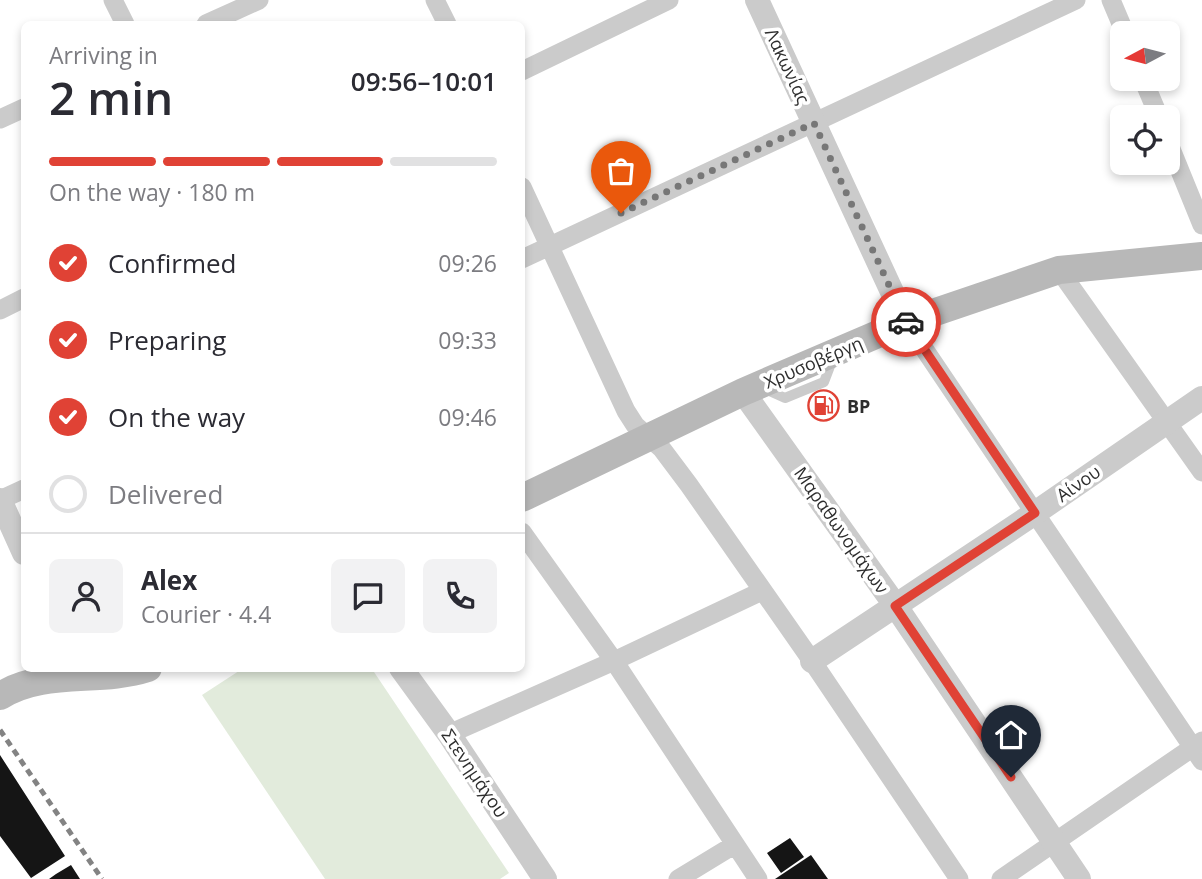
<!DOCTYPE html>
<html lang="en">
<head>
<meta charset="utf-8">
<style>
	body { margin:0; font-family:"Open Sans",sans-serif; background:#f2f2f3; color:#2b2b33; height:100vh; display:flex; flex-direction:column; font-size:26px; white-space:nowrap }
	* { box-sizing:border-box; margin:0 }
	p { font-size:23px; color:#7c7c81 }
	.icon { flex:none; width:38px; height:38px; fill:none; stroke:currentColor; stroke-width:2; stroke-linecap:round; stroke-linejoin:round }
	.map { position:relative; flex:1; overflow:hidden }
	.details { position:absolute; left:21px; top:21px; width:504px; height:651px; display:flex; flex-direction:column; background:#fff; border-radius:10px; box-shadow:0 4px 10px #0003 }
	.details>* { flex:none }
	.needle { width:46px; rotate:263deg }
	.tools { position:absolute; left:1110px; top:21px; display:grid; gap:14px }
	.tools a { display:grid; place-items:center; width:70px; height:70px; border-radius:10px; background:#fff; box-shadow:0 4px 10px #0003; font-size:35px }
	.pin { position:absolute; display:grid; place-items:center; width:60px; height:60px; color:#fff; margin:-72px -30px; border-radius:50% 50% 50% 0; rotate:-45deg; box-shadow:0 0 7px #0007 }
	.pin .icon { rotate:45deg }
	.courier { position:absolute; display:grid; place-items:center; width:70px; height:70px; margin:-35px; border:5px solid #e04235; border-radius:50%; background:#fff; color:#222; box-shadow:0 2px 9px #0007 }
	.headline em { font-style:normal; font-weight:600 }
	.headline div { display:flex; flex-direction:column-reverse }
	.headline { display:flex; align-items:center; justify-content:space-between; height:119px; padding:0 28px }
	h1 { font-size:46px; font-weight:600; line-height:52px }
	.bar { display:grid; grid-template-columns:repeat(4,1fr); gap:10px 7px; align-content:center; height:84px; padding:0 28px }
	.bar i { height:9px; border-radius:5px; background:#e1e1e2 }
	.bar .active { background:#e04235 }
	.bar p { grid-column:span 4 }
	.line { display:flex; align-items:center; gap:18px; padding:0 28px; border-top:2px solid #e1e1e2 }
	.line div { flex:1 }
	.round { display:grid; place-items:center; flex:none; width:74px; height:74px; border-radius:10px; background:#f2f2f3 }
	ol { padding:0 28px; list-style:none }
	li { display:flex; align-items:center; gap:21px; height:77px }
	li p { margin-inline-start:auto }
	li .icon { padding:7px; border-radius:50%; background:#e04235; color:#fff; stroke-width:4 }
	li:last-child { color:#7c7c81 }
	li i { width:38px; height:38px; border:4px solid #e1e1e2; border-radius:50% }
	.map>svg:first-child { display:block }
</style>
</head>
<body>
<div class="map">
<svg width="1202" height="879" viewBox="0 0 1202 879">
	<rect width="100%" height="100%" fill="#fff"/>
	<path fill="#e2ebdc" d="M242,669H372L509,873L500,879H325L202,695Z"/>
	<path fill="#151515" d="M0,755L65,856L31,878L0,836Z
		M790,838L804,857L781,873L767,853Z
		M811,855L828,879H775Z
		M71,865L80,879H49L56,874Z"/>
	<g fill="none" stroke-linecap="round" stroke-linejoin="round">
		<path stroke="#cbcbcb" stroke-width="10" d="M765,389L785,398L824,382L832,361"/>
		<path stroke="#cbcbcb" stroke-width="19" d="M113,0L125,24
			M435,0L447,24
			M1111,0L1125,33
			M206,24L259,0
			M522,71L669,0
			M1143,79L1159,117
			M0,119L24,108
			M1167,139L1202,225
			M522,187L626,411L635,425L662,449L689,485L812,661L959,879
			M522,259L1076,0
			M1059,270L1202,472
			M0,310L24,298
			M906,322L1202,761
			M0,500L24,489
			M522,532L614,661L758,879
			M449,734L614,661L762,591
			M678,879L734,845
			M1001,879L1202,741"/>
		<path stroke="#cbcbcb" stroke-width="24" d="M757,0L906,322
			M743,392L895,605L1079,879
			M0,500L24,553
			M812,661L1035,513L1202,398
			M401,668L449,734L545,879"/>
		<path stroke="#b8b8b8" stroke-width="28" d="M522,498L743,392L906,322L1059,270L1202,256
			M0,696C45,668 99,684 148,668"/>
		<path stroke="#838383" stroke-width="5" stroke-dasharray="7 5" stroke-linecap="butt" d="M0,730L102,879"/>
	</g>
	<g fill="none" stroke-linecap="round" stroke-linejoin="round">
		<path stroke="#777" stroke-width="7" stroke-dasharray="0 12.6" d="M621,213L814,123L906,322"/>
		<path stroke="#e04235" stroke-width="9" d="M906,322L1035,513L895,606L1011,777"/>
	</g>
	<defs>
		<symbol id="fuel-ring" viewBox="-11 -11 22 22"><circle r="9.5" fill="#fff" stroke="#e04235" stroke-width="1.5"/><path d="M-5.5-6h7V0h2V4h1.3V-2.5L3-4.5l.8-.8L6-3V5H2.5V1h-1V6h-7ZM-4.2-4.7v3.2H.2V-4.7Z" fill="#e04235"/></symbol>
	</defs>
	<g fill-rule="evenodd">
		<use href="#fuel-ring" x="806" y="388" width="35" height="35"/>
	</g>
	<g text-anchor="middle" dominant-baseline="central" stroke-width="7" stroke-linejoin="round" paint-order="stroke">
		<g font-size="18" fill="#2e2e2e" stroke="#fff">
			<text transform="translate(788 66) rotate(65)">Λακωνίας</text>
			<text transform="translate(813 362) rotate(-23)">Χρυσοβέργη</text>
			<text transform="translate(1078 483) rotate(-35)">Αίνου</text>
			<text transform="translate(842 530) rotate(55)">Μαραθωνομάχων</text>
			<text transform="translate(475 773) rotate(56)">Στενημάχου</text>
		</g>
		<g font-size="18" font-weight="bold" fill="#2e2e2e" stroke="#fff" text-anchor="start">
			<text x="847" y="406">BP</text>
		</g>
	</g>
</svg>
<div class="tools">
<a><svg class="needle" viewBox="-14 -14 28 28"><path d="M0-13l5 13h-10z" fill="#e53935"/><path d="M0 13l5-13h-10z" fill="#7c7c81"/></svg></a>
<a><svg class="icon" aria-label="locate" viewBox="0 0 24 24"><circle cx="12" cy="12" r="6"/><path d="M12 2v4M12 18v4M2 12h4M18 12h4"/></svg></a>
</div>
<div class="pin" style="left:621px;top:213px;background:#ea580c"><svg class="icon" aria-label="bag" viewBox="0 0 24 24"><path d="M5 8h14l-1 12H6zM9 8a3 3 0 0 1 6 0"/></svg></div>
<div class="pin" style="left:1011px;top:777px;background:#1f2937"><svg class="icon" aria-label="home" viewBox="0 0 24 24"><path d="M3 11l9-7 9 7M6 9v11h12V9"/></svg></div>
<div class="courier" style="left:906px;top:322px"><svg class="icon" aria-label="car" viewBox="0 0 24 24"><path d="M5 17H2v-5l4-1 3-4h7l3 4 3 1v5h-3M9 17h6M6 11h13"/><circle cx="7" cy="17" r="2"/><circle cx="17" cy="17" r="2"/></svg></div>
<section class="details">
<div class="headline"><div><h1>2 min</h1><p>Arriving in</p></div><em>09:56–10:01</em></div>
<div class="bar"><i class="active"></i><i class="active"></i><i class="active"></i><i></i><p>On the way · 180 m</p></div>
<ol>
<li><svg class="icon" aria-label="check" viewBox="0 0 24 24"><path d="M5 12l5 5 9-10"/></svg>Confirmed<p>09:26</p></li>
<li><svg class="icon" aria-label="check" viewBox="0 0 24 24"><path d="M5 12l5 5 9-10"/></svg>Preparing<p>09:33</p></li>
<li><svg class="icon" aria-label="check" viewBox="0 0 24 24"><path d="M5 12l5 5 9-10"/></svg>On the way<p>09:46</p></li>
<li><i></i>Delivered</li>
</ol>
<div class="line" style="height:126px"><a class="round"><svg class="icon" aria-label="person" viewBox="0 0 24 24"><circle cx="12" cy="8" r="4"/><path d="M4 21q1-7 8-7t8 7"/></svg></a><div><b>Alex</b><p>Courier · 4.4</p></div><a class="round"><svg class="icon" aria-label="chat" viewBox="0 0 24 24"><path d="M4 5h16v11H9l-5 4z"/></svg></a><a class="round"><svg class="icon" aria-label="phone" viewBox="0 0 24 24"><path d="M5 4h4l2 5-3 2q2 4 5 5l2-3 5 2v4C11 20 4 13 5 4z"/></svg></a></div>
</section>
</div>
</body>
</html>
